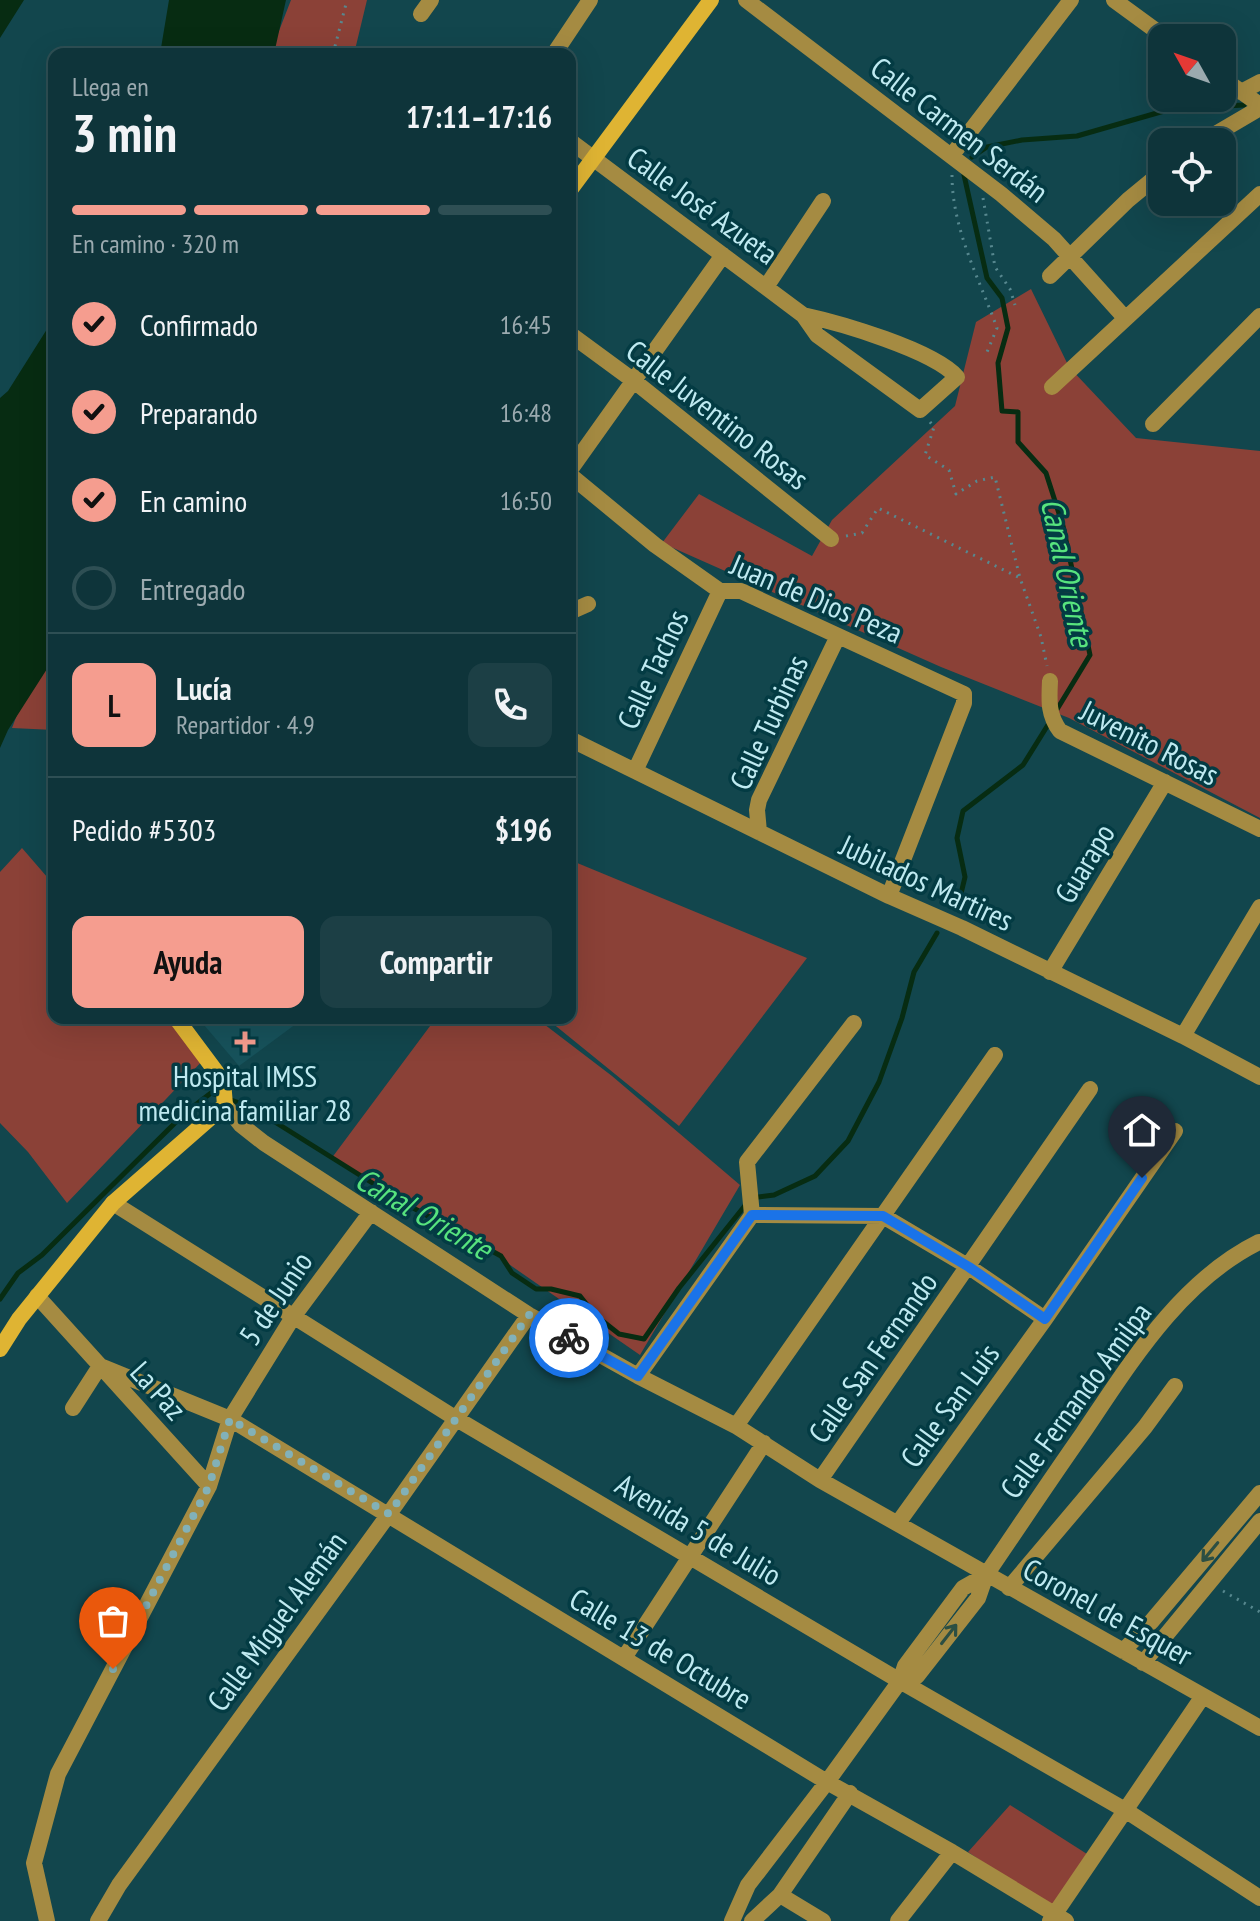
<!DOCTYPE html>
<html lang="es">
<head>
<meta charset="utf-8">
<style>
	body { margin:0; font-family:"PT Sans Narrow",sans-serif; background:#1c3f45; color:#f1f3f6; height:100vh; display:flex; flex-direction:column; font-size:30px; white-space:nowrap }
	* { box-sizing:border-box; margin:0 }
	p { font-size:26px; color:#9baaaf }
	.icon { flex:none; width:44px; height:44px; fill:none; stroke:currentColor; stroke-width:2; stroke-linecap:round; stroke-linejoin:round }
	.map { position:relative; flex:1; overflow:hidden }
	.details { position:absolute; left:48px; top:48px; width:528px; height:976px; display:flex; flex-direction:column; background:#0e343a; border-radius:16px; box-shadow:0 8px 32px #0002,0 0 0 2px #2e4f54 }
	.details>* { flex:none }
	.needle { width:52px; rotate:310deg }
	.tools { position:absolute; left:1148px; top:24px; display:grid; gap:16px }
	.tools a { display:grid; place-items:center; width:88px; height:88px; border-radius:16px; background:#0e343a; box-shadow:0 8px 32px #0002,0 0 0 2px #2e4f54; font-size:40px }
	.pin { position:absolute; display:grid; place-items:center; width:68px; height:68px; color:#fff; margin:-82px -34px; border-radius:50% 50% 50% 0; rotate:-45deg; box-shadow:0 0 8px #0007 }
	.pin .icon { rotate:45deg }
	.courier { position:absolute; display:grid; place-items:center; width:80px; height:80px; margin:-40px; border:6px solid #1a73e8; border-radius:50%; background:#fff; color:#222; box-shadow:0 2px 10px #0007 }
	.headline em { font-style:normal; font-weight:700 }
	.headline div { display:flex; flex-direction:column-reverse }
	.headline { display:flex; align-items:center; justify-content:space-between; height:136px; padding:0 24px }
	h1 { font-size:52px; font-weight:700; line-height:60px }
	.bar { display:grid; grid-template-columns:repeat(4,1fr); gap:12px 8px; align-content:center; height:96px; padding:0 24px }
	.bar i { height:10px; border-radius:6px; background:#2e4f54 }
	.bar .current { background:#f59d8f }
	.bar p { grid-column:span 4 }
	.line { display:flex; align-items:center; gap:20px; padding:0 24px; border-top:2px solid #2e4f54 }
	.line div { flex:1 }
	.round { display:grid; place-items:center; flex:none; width:84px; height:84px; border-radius:16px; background:#1c3f45 }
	ol { padding:0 24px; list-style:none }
	li { display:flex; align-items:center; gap:24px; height:88px }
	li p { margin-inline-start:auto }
	li .icon { padding:8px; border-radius:50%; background:#f59d8f; color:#111; stroke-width:4 }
	li:last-child { color:#9baaaf }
	li i { width:44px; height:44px; border:4px solid #2e4f54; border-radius:50% }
	.cta { display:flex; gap:16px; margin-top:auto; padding:16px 24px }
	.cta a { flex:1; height:92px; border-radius:16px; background:#f59d8f; color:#111; font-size:32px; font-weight:700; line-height:92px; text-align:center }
	.cta a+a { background:#1c3f45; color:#f1f3f6 }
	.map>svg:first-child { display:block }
</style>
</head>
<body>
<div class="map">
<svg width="1260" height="1921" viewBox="0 0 1260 1921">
	<rect width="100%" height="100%" fill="#12464d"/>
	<path fill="#17525b" d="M198,1018H304L239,1066Z"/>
	<path fill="#8b4137" d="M291,0H367L354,54H270Z
		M1031,289L1069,367L1136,438L1260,451V818L1069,718L941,667L662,543L699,494L812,556L832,520L955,406L976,322Z
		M54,617V730L12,728Z
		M22,848L54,885V1018H172L206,1057L67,1203L28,1152L0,1123V872Z
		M570,860L807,958L679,1126L546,1018H570Z
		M436,1018H536L612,1076L740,1185L640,1355L484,1247L331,1159Z
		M1010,1805L1087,1854L1052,1909L968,1852Z"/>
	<path fill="#072c12" d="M0,0H24L0,38Z
		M169,0H286L274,54H160Z
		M54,318V658L8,730L0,748V398L8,391Z"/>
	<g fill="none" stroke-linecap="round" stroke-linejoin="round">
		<path stroke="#072c12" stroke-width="5" d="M972,157L987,147L1022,140L1077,136L1171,109L1244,105
			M964,175L987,278L1002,298L1008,328L998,363L1002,411L1018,412V442L1046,473L1063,526L1090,655L1056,711
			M958,906L965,877L957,838L963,811L1023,765L1051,720
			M0,1299L18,1273L42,1255L185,1113L211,1093L251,1107L406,1204L501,1256L512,1273L536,1289H551L580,1296L595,1315L619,1334L644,1339L679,1288L751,1198L774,1195L815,1176L848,1141L879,1082L902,1018L914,972L937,933"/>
		<path stroke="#57888f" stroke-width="3" stroke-dasharray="2 6" stroke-linecap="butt" d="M333,54L347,0
			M952,175C952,229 979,278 997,328L987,352
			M983,198L995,267L1010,289L1015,305
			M930,422L934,427L925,455L949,470L956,494L977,481L995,477L1020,578
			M846,536L862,533L878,508L1020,578L1041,637L1047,666
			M1223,1591L1260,1612"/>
		<path stroke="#a58b42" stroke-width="16" d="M746,0L1001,194L1054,239L1125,318
			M1114,0L1166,38
			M421,14L431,0
			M554,54L590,0
			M1222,78L1260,105
			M1241,92L1260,82
			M570,141L803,315L817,335L920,410L957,377C933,350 840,323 803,315
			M1202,142L1260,108
			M952,155L1071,0
			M1050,276L1128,200L1162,172
			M766,287L823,201
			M570,334L634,381L831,539
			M1052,387L1260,194
			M1153,424L1260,316
			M570,470L723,255
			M570,475L655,545L720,591H741L964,694V703L889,896
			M570,612L588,604
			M1050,681C1049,701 1048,715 1060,731L1260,829
			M570,739L889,896L962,928L1183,1036L1260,1077
			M635,771L720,591
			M759,832L757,810L759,800L838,636
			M1050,972L1165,782
			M1183,1036L1260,907
			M225,1105L241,1125L264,1143L529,1315L638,1376L736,1426L820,1480L1260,1728
			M113,1203L455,1418L900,1681L1125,1810L1260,1898
			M752,1215L883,1216L969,1267L1045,1319
			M752,1215L747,1162L854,1023
			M37,1296L209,1486
			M100,1366L230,1419L827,1782L952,1852L1066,1921
			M638,1376L752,1215
			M73,1408L100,1366
			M736,1426L995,1055
			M820,1480L1090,1089
			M898,1523L1045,1319L1175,1131
			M1009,1588L1145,1427L1175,1386
			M1123,1651L1151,1622L1260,1493
			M624,1658L764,1443
			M1143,1663L1260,1521
			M900,1681L917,1676L978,1598L986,1575C1018,1528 1050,1480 1083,1433C1131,1362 1180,1281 1259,1242
			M780,1895L823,1921
			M47,1921L34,1863L58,1774L209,1486L230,1419L293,1317L371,1212
			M98,1921L119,1885L389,1514L529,1315
			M732,1921L748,1885L827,1782L900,1681L905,1666L963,1588L986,1575
			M752,1921L780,1895L850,1793
			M898,1921L952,1852
			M1050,1921L1203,1696"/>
		<path stroke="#dfb433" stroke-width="16" d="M570,190L711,0
			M0,1349L19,1319L113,1203L225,1105L223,1081L176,1018"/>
	</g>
	<defs><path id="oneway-shaft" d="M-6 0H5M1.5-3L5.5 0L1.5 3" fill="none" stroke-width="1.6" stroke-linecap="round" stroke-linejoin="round" transform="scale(2)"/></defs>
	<g stroke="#2c4f43">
		<use href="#oneway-shaft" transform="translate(1210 1552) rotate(130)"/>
		<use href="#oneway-shaft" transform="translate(949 1634) rotate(-52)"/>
	</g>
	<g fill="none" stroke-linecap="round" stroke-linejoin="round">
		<path stroke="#82b1b8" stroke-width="8" stroke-dasharray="0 14.4" d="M113,1669L209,1486L230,1419L389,1514L529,1315L569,1338"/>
		<path stroke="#1a73e8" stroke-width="10" d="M569,1338L638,1376L752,1215L883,1216L969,1267L1045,1319L1142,1178"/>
	</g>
	<path fill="#f59d8f" stroke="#033b43" stroke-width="3" d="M241 1030h8v8h8v8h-8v8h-8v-8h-8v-8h8z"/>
	<g text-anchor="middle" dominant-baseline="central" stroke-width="7" stroke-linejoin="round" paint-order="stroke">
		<g font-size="30" fill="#bfeaf1" stroke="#033b43">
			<text transform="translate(960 129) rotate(38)">Calle Carmen Serdán</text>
			<text transform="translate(703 205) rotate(36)">Calle José Azueta</text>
			<text transform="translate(718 414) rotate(38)">Calle Juventino Rosas</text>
			<text transform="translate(817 598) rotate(23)">Juan de Dios Peza</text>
			<text transform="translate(652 669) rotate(-65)">Calle Tachos</text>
			<text transform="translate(768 722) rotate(-65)">Calle Turbinas</text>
			<text transform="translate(1150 742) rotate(27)">Juvenito Rosas</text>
			<text transform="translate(1084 863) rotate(-59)">Guarapo</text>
			<text transform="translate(927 882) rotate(25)">Jubilados Martires</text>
			<text transform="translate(275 1298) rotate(-56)">5 de Junio</text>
			<text transform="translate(872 1357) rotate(-55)">Calle San Fernando</text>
			<text transform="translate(159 1390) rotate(48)">La Paz</text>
			<text transform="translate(1075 1400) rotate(-54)">Calle Fernando Amilpa</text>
			<text transform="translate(949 1405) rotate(-54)">Calle San Luis</text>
			<text transform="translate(699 1529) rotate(31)">Avenida 5 de Julio</text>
			<text transform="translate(1108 1611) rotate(29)">Coronel de Esquer</text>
			<text transform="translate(276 1621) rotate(-54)">Calle Miguel Alemán</text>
			<text transform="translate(661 1648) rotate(31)">Calle 13 de Octubre</text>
		</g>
		<g font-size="30" fill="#bfeaf1" stroke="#033b43">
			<text x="245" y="1075">Hospital IMSS<tspan x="245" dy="34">medicina familiar 28</tspan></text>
		</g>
		<g font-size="32" font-style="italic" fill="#57e37e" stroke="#033b43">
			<text transform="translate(1068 572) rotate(78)">Canal Oriente</text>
			<text transform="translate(424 1213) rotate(30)">Canal Oriente</text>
		</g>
	</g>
</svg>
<div class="tools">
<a><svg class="needle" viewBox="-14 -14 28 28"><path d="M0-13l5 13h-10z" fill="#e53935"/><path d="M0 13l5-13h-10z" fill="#9baaaf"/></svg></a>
<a><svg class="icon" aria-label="locate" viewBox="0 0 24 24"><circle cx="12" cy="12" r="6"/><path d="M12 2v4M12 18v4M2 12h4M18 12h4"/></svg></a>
</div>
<div class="pin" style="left:113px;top:1669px;background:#ea580c"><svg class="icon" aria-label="bag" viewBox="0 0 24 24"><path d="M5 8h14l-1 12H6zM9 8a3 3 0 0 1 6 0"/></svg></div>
<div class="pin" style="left:1142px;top:1178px;background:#1f2937"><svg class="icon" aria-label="home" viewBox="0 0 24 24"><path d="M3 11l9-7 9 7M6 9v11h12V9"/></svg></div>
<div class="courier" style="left:569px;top:1338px"><svg class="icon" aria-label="bike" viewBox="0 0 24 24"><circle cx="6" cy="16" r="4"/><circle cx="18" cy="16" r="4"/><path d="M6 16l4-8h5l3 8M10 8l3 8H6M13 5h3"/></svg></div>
<section class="details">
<div class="headline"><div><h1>3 min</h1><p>Llega en</p></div><em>17:11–17:16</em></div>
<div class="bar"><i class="current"></i><i class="current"></i><i class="current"></i><i></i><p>En camino · 320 m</p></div>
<ol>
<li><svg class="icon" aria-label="check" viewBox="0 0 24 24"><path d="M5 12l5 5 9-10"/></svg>Confirmado<p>16:45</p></li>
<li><svg class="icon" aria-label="check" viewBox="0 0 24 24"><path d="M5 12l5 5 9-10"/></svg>Preparando<p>16:48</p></li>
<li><svg class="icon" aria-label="check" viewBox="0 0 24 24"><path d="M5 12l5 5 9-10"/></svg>En camino<p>16:50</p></li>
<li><i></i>Entregado</li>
</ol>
<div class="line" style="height:144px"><b class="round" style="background:#f59d8f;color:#111">L</b><div><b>Lucía</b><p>Repartidor · 4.9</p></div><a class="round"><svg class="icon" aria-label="phone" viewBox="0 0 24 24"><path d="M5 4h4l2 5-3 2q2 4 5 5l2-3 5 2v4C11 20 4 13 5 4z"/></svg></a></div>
<div class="line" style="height:104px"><div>Pedido #5303</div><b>$196</b></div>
<div class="cta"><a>Ayuda</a><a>Compartir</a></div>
</section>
</div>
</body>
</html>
